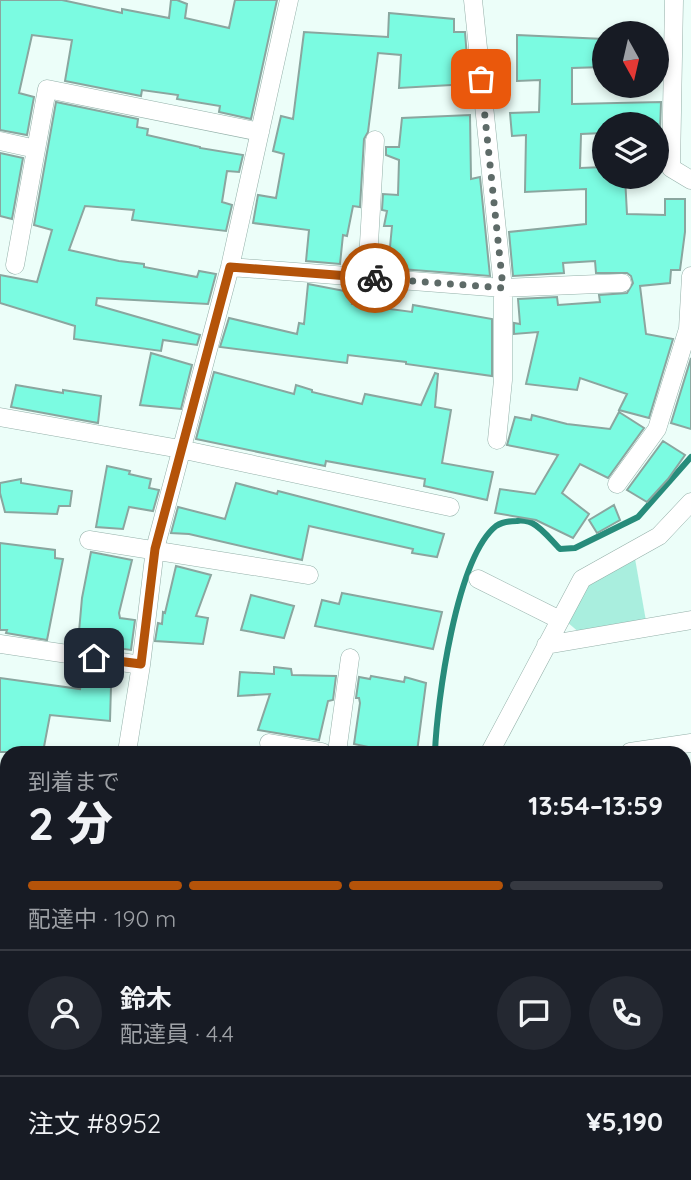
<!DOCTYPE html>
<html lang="ja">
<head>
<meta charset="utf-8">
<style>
	body { margin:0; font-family:Quicksand,"Noto Sans JP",sans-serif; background:#242831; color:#f1f3f6; height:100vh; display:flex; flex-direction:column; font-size:26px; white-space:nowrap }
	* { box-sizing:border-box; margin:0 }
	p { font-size:23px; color:#9ea1a6 }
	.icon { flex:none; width:38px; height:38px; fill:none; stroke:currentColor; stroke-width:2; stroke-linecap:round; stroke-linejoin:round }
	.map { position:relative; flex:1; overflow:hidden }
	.panel { position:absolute; left:0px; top:746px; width:691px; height:436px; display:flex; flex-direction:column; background:#171b24; border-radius:21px 21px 0 0; box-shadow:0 4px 10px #0003 }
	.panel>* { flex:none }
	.needle { width:46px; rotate:172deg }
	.buttons { position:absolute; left:592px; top:21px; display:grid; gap:14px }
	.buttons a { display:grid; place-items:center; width:77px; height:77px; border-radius:50%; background:#171b24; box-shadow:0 4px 10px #0003; font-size:35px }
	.pin { position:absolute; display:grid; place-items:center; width:60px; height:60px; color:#fff; margin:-30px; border-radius:14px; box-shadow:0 4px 10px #0006 }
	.courier { position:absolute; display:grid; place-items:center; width:70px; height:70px; margin:-35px; border:5px solid #b45309; border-radius:50%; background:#fff; color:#222; box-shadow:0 2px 9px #0007 }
	.headline em { font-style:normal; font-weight:800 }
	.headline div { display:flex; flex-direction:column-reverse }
	.headline { display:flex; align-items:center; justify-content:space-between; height:119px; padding:0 28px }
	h1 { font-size:46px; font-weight:800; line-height:52px }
	.bar { display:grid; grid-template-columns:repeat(4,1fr); gap:10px 7px; align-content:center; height:84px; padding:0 28px }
	.bar i { height:9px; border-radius:5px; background:#363941 }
	.bar .selected { background:#b45309 }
	.bar p { grid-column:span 4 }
	.line { display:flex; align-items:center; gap:18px; padding:0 28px; border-top:2px solid #363941 }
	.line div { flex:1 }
	.round { display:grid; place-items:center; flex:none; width:74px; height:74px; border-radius:37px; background:#242831 }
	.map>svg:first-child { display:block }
</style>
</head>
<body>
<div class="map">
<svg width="691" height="1180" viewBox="0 0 691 1180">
	<rect width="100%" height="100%" fill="#ecfef9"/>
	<path fill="#a9eede" d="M634,553L646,621L580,633L567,622L586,580Z"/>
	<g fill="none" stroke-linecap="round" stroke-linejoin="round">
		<path stroke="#278c7b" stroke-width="6" d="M435,752C437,702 456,558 496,526C502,522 510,521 517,521C521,520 528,521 532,523C542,528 552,541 560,549L575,548L638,517L691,457
			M515,1174L517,1180"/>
	</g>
	<path fill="#7bfbe1" stroke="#8aa69f" stroke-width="2" d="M0,0H62L122,13V9L169,18L171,0H177L187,4L185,18L229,28L235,0H277L251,119L219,112L220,106L177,99L178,95L142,90L141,96L65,81L72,40L32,35L19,93L34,97L27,135L0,130Z
		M389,13L454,19V32H465L469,84L399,88L401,55L378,53L368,132L364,139L360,207L353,206L347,236L343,235L340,264L306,261L309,230L253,223L258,195L276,198L284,154L273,151L281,116L293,119L304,32L388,37Z
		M517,35L604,39V67L572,68V104L661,102L660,131H656V124H604V133L581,134L580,168L604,167V177H625L627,214L665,215V199H685V232L680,270H671L670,283L640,286L646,334L673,339L649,418L619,410L627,394L580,378L577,390L526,384L538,332L514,334V323L520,324L518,299L557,297L558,305L600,302L599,295L627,293L633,283L631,276L627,273H596L595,261L563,263L564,273L513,276L509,232L586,224V189L525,192L526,135L512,136L510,113L539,112L540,80L517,81Z
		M56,102L138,119L137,127L148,129L147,135L200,147V148L243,155L239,172L227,171L222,202L232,205L226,231L132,220L134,210L85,206L69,250L119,261L144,264V267L197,277L199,271L216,274L208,304L97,298L96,305L200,335L197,345L163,340L161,351L74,339L75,326L0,303V275L37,282L52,230L34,225Z
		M470,115L471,179L480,177L490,276L388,268L392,226H384L387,211L382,210L383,194L398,195L399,160L386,155V147H399L402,118Z
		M0,153L23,158L12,219L0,216Z
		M308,284L355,293L352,304L412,312L413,305L492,319V376L406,364V362L348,355L347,363L220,347L229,318L297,334L299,323L304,324Z
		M151,353L192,365L181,409L140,405Z
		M691,358V429L671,423Z
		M214,372L294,394L296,385L312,390V392L362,404L365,394L421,405L435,373L438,374L435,407L451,410L442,463L493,472L487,500L424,486L425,479L326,461L325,466L196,439Z
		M16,385L63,393V390L101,396L98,423L11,407Z
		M619,412L644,428L608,478L580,464L562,493L589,514L573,538L536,520L495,513L500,489L535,494L558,455L507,445L515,417L531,420L532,415L567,424L610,429Z
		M663,441L685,455L668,479L647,502L627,490Z
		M107,466L130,471L129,474L151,479L149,488L159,490L153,511L129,507L123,529L96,527Z
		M21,479V483L72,491L70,506H59L57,514L5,512L0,493V483Z
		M236,483L277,494L278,491L444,534L437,557L412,553L413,549L309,526L302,560L189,534L171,533L178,507L225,519Z
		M614,505L620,520L597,533L589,520Z
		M0,543L55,550V558L63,559L47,640L6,633L7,630H0Z
		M91,552L132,560L119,613L120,618L135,620L131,650L78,643L82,598Z
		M176,566L211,575L196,616L208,618L203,644L155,641L158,623L162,624L163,612L165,613Z
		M342,593L442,612L433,649L315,626L322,600L339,604Z
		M251,595L294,606L284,638L241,630Z
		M274,667L291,669L292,675L336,676L333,700L328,701L319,740L258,730L270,694L238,696L240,672L274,674Z
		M371,676L404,682L405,677L426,683L417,752H392L354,744L360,703L359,698H356L359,677L370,679Z
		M0,678L80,689L81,682L111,686L110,721L50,715L43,752H0Z"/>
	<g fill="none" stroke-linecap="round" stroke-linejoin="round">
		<defs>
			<path id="minor" d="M473,0L503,288V380L497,440
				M674,0L671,168L691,180
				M0,141L36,149
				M15,265L47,89L260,132
				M230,267L503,288L622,283
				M367,278L375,140
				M0,417L180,449L450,507
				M617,484L657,429L688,329L691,276
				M89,540L309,575
				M478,579L560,620
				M0,644L141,665
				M546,645L691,620
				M269,743L322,752
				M127,752L141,665L155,549L230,267L289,0
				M337,752L350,658
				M490,752L582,579L659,536L691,502
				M630,752L691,743
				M0,810L7,811
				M684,857L691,856
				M0,920L7,921
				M684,973L691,971
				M1,1125L2,1180
				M71,1174L75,1180
				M498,1174L499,1180
				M538,1174L541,1180"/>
		</defs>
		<use href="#minor" stroke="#94b0a9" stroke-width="19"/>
		<use href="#minor" stroke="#fff" stroke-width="18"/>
	</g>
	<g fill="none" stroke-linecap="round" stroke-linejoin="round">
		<path stroke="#5e6b68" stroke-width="7" stroke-dasharray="0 12.6" d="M375,278L503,288L481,79"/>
		<path stroke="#b45309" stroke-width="9" d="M94,658L141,664L155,549L230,267L375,278"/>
	</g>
</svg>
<div class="buttons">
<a><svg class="needle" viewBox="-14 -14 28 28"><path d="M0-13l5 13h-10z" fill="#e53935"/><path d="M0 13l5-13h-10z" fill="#9ea1a6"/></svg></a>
<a><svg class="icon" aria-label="layers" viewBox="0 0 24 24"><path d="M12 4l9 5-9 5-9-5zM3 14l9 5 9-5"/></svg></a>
</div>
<div class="pin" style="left:481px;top:79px;background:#ea580c"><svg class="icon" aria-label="bag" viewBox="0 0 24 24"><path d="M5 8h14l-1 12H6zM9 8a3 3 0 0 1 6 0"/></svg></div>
<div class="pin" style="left:94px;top:658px;background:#1f2937"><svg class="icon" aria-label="home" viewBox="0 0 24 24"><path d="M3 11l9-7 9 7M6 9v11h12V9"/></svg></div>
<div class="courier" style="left:375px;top:278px"><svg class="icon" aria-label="bike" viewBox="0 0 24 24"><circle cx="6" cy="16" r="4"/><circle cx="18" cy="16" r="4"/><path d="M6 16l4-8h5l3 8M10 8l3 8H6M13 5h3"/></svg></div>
<section class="panel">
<div class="headline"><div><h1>2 分</h1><p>到着まで</p></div><em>13:54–13:59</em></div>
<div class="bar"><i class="selected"></i><i class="selected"></i><i class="selected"></i><i></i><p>配達中 · 190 m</p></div>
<div class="line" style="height:126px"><a class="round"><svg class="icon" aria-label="person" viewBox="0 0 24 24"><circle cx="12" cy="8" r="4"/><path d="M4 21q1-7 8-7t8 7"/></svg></a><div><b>鈴木</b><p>配達員 · 4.4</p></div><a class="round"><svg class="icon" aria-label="chat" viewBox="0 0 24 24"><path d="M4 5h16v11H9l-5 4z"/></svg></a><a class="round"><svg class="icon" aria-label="phone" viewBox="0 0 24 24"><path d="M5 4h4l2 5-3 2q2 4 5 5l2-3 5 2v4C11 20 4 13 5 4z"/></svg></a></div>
<div class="line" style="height:91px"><div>注文 #8952</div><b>¥5,190</b></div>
</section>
</div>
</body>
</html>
